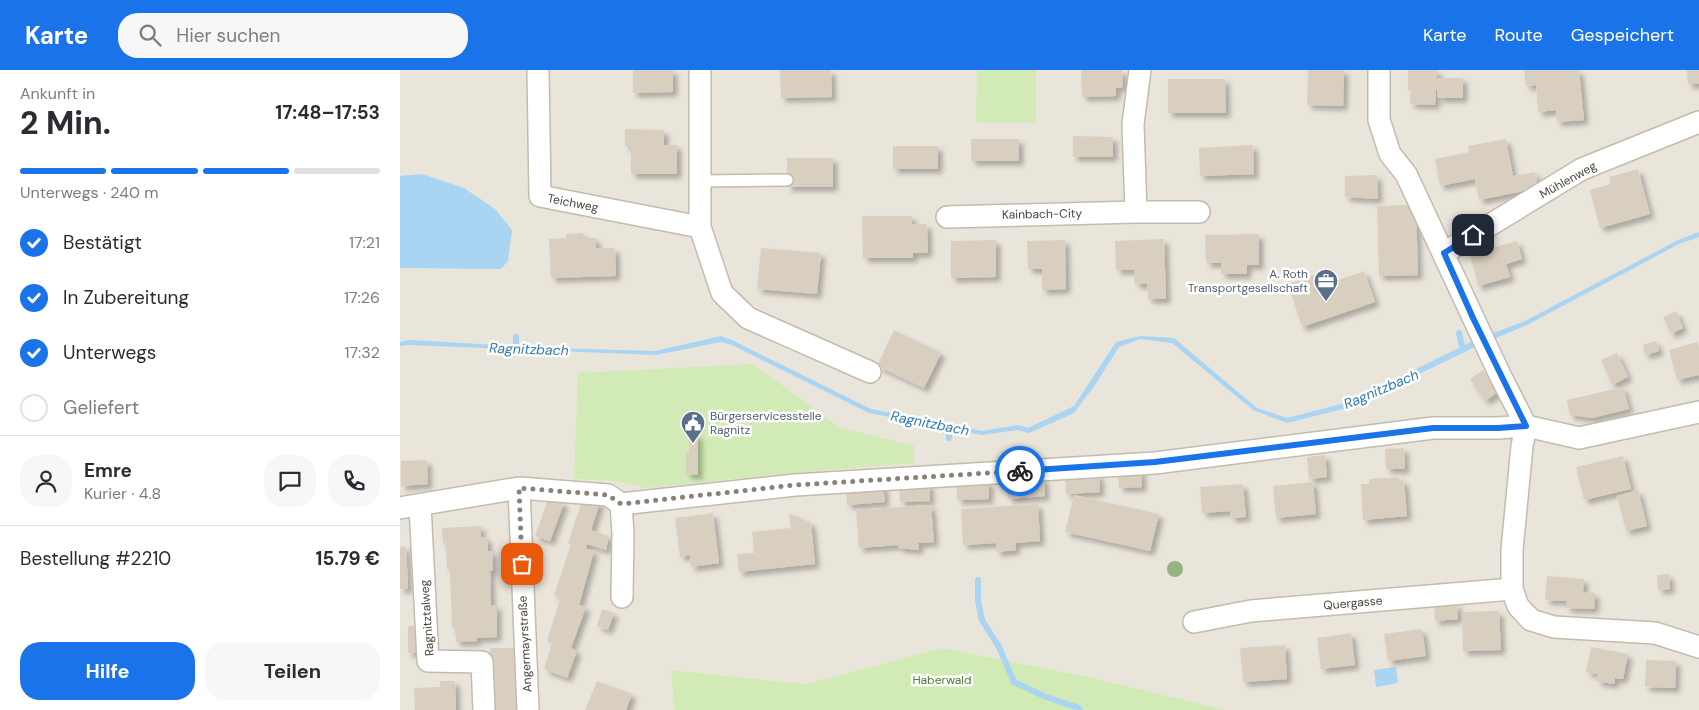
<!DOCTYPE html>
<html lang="de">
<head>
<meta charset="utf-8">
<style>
	body { margin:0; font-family:"DM Sans",sans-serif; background:#f7f7f7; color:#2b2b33; height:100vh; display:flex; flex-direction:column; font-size:19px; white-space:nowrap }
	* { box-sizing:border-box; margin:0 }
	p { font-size:16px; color:#7c7c81 }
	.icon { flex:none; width:28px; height:28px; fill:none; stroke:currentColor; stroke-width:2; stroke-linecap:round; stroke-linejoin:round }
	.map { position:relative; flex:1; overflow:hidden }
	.panel { display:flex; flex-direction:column; background:#fff; width:400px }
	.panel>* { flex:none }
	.pin { position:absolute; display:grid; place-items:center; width:42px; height:42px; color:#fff; margin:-21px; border-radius:10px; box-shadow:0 2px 8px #0006 }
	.courier { position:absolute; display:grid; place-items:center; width:50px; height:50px; margin:-25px; border:4px solid #1a73e8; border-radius:50%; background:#fff; color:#222; box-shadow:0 1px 6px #0007 }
	.summary em { font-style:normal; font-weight:700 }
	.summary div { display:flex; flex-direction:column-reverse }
	.summary { display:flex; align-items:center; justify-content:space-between; height:85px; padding:0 20px }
	h1 { font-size:32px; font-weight:700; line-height:38px }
	.bar { display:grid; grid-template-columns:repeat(4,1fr); gap:8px 5px; align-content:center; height:60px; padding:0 20px }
	.bar i { height:6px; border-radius:4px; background:#e1e1e2 }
	.bar .on { background:#1a73e8 }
	.bar p { grid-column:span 4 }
	.line { display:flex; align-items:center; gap:12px; padding:0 20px; border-top:1px solid #e1e1e2 }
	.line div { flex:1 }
	.round { display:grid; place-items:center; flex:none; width:52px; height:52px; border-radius:20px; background:#f7f7f7 }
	ol { padding:0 20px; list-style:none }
	li { display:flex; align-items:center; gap:15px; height:55px }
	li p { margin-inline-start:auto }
	li .icon { padding:5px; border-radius:50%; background:#1a73e8; color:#fff; stroke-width:4 }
	li:last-child { color:#7c7c81 }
	li i { width:28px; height:28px; border:2px solid #e1e1e2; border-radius:50% }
	.action { display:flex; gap:10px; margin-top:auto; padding:10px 20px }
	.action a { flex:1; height:58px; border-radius:20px; background:#1a73e8; color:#fff; font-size:20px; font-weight:700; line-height:58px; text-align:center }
	.action a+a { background:#f7f7f7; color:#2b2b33 }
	header { display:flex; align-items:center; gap:30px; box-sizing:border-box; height:70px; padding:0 25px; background:#1a73e8; color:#fff }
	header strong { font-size:24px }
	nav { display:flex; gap:28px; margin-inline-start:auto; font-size:18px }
	.search { width:350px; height:45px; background:#f7f7f7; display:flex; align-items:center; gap:12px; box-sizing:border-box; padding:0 18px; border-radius:20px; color:#7c7c81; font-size:19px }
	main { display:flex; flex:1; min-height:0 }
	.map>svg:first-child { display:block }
</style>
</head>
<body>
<header>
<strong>Karte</strong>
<div class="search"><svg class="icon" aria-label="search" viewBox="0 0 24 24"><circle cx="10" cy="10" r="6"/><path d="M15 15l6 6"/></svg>Hier suchen</div>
<nav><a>Karte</a><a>Route</a><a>Gespeichert</a></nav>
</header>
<main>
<section class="panel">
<div class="summary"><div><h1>2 Min.</h1><p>Ankunft in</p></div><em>17:48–17:53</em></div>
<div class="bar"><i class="on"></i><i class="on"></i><i class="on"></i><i></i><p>Unterwegs · 240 m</p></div>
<ol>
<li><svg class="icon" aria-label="check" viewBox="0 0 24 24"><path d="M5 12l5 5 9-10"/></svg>Bestätigt<p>17:21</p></li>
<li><svg class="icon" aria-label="check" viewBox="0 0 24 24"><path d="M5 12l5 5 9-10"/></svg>In Zubereitung<p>17:26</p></li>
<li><svg class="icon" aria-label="check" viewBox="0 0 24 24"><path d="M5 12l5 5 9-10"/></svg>Unterwegs<p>17:32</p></li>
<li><i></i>Geliefert</li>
</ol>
<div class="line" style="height:90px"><a class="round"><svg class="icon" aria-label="person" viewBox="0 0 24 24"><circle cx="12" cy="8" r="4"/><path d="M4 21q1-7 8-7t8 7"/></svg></a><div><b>Emre</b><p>Kurier · 4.8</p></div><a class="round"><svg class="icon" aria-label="chat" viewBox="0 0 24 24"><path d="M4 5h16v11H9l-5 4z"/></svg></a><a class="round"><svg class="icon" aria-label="phone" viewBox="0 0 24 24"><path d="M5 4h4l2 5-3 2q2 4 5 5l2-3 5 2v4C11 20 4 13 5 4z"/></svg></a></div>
<div class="line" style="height:65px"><div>Bestellung #2210</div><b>15.79 €</b></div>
<div class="action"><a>Hilfe</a><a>Teilen</a></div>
</section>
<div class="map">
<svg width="1299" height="640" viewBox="0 0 1299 640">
	<defs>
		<filter id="shadow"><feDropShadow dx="4.5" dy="4.5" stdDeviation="2.5" flood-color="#0004"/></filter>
	</defs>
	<rect width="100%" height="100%" fill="#f6f3ec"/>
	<path fill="#eae5da" d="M0,0H1299V640H826L689,607L542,578L405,614L271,600L274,640H0Z"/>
	<path fill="#d2eab5" d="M577,0H636V53L576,52Z
		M353,294L439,357L514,376V393L380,404L246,418L215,411L174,409L178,303Z
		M542,578L689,607L826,640H274L271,600L405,614Z"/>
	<path fill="#e5e3e0" d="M10,445L12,462L0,464V446Z"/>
	<path fill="#a9d4f2" d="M22,104L64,118L95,139L112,160L108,191L101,199L0,198V106Z
		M1299,162V167L1279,174L1127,255L1077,276L951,337L887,353L853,340L772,273L740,269L719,277L695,315L674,343L629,363L617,360L582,365L469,343L332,275L321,272L256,285L10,275L0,276V272L10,270L149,278L255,281L321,266L334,271L471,339L582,361L618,355L628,358L674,336L716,272L740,266L774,268L857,338L887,348L949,332L1075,270L1125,251L1278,170Z
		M996,597L998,613L976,617L974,600Z"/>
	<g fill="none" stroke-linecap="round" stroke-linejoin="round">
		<path stroke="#a9d4f2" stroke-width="6" d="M1059,263L1063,280
			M116,267V278
			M549,368V357
			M578,510V531L582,550L599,577L614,612L646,627L679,638L680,640"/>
	</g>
	<path fill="#d8cfc1" filter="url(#shadow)" d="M233,0H273V22L233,23Z
		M380,0H431L432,27L381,28Z
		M681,0H722L723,17L716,18V26L682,27Z
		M908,0H944L943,36L907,35Z
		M1008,0H1037V8H1063V28H1038L1037,20H1036L1035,35L1010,34L1011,20H1008Z
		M1124,0H1179L1184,50L1157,52L1156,40L1138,42L1136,15L1126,16Z
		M1287,0H1299V14H1288Z
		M768,9H825L826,43H768Z
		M225,59L264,60V75H277V104H231V76H225Z
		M673,66L713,67V87H673Z
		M571,69H619V91H571Z
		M1106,69L1113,106L1135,102L1138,118L1079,130L1075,109L1040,116L1035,89L1069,82L1068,76Z
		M853,75L854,104L800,106L799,78Z
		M493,76H538V99H493Z
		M387,88H433V117H387Z
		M1238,99L1250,144L1200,158L1190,120L1211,114L1209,107Z
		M977,105L978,129L945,127V106Z
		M1016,135L1018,205L979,206L977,136Z
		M462,146H512V154H527L528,183H513V188H463Z
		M183,163V168H196V178H215L216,206L151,208L149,169L166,168V164Z
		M859,164V195H847V204H821V193H806L805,165Z
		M764,169L766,229H748L747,214H735L734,200H716L715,171Z
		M596,170V207L551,208V171Z
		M665,170L666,219L642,220V199H628L627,171Z
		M1117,171L1122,189L1106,194L1110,207L1078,216L1070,184Z
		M361,178L421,183L417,224L357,219Z
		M964,201L975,232L902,257L888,214L914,205L918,217Z
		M1276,241L1283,258L1271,264L1263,247Z
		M494,260L541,283L524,318L477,296Z
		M1256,271L1259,281L1245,285L1243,275Z
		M1297,272L1299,278V305L1277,310L1269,280Z
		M1217,283L1228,307L1212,315L1201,290Z
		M1083,300L1098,322L1085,331L1070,309Z
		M1223,317L1229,339L1192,348L1170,345L1167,330Z
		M290,364L298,365V405L286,404V383H289Z
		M1004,378L1005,399H986L985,379Z
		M925,385L927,407L909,409L907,387Z
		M1223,386L1231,419L1184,430L1176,397Z
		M27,390L28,414L1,416V391Z
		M741,400L742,417L719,418L718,401Z
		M699,404L700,422L666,424L665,406Z
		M999,407L1000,411H1004L1007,446L963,450L961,414H969V409Z
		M644,408L645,426L608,429L606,411Z
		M589,411V429L557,430V412Z
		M913,412L916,444L876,448L873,416Z
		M529,413L530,431L500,432L499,414Z
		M843,414L846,447L831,448L830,441L802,443L800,417Z
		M483,415L485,432L447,435L446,418Z
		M1238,420L1247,456L1226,461L1217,426Z
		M674,425L759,444L750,481L665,462Z
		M149,427L164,433L150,471L135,466Z
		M183,428L200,432L191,460L209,466L206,480L187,474L186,479L194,481L179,535L186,537L171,578L177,581L167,608L144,599L152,573L147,571L160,529L154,525L171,474L168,473Z
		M638,434L640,471L615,473L616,480L596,482V473L563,475L561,439Z
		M531,435L534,472L518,473L519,480L499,478L498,475L459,478L456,440Z
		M313,443L319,493L291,497L290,485L280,487L275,448Z
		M389,443L411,453L415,494L339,502L337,484L354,483L352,462L391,458Z
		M81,456V467H87L88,481H92L93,501H90L91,536L97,535V567L77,568V571L56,572L55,557L52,558L50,499H47L46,473L43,474L42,458Z
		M6,476L8,519H0V477Z
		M1269,504L1270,519L1258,520L1257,505Z
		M1147,506L1184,509L1183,522L1195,523L1194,539L1166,538V531L1145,530Z
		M1057,534L1058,549L1035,551L1034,536Z
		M202,539L214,543L208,560L197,556Z
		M1099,541L1101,580L1063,581L1062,542Z
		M8,556H18V583H8Z
		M1022,559L1026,586L988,591L984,564Z
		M951,563L955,595L921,599L917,568Z
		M885,575L887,609L843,612L840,578Z
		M1191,577L1228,584L1223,609L1215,608L1214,614L1196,611L1198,604L1186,602Z
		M90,578H115L119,640H93Z
		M1246,590L1276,591L1275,618L1245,617Z
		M40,611H55L56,640H15L14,618L40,617Z
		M197,611L232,624L226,640H185Z"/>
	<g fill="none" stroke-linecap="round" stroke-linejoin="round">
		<defs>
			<path id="service" d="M301,111L387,110"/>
			<path id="minor" d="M138,0L140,126L300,157V0
				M979,0V50L990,84L1006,104L1100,305L1126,356
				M736,142H799
				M547,147L736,142L733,54L740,0
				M300,157L322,223L348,248L470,302
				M1044,183L1182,99L1299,52
				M1126,356L1122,376L1112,480V519L1118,536L1131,550L1154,557L1255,563L1299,577
				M119,418L128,640
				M221,434L223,464L222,527
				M20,435L28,591L82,592L84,640
				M0,438L119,418L208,425L221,434L395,415L755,393L1033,358H1098L1126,356L1179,368L1299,342
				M794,552L851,541L1112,519"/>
		</defs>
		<use href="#service" stroke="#c2bbae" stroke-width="14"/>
		<use href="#minor" stroke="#c2bbae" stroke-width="24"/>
		<use href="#service" stroke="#fff" stroke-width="11"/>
		<use href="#minor" stroke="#fff" stroke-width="21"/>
	</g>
	<circle fill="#97b381" cx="775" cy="499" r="8"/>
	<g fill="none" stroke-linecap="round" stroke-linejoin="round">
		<path stroke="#878178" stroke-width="5" stroke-dasharray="0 9" d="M122,494L119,418L208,425L221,434L395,415L620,401"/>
		<path stroke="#1a73e8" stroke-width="6" d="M620,401L755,392L1033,358H1098L1126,356L1073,248L1044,183L1073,165"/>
	</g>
	<defs>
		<symbol id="office-pin" viewBox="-11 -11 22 30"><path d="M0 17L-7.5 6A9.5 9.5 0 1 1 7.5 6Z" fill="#5c6f8a" stroke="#fff"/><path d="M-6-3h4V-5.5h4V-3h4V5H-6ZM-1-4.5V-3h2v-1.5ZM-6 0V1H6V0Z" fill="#fff"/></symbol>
		<symbol id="civic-pin" viewBox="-11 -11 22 30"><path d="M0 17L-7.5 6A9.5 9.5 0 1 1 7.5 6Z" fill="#5c6f8a" stroke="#fff"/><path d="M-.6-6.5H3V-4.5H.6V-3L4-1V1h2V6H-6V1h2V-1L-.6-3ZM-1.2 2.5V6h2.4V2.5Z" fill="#fff"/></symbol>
	</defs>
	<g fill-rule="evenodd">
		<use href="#office-pin" x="912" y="197" width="28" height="38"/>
		<use href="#civic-pin" x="279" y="339" width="28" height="38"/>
	</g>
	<g text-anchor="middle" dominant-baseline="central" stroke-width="5" stroke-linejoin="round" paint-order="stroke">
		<g font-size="12" fill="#4b4439" stroke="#fff">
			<text transform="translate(1168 110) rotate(-29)">Mühlenweg</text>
			<text transform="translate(173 133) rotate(11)">Teichweg</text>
			<text transform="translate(642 144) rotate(-1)">Kainbach-City</text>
			<text transform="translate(953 533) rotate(-5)">Quergasse</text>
			<text transform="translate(27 548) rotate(-94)">Ragnitztalweg</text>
			<text transform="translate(125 574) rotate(-93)">Angermayrstraße</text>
		</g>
		<g font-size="12" fill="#4e5e75" stroke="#fff" text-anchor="end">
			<text x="908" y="204">A. Roth<tspan x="908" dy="14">Transportgesellschaft</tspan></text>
			<text x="310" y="346" text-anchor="start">Bürgerservicesstelle<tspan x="310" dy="14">Ragnitz</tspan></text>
		</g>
		<g font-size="12" fill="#4a7f2a" stroke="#fff">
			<text x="542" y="610">Haberwald</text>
		</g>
		<g font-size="14" font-style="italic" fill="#2e7ab2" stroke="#fff">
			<text transform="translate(129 279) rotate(2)">Ragnitzbach</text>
			<text transform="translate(981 319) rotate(-23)">Ragnitzbach</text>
			<text transform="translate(530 353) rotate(11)">Ragnitzbach</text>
		</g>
	</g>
</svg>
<div class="pin" style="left:122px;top:494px;background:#ea580c"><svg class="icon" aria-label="bag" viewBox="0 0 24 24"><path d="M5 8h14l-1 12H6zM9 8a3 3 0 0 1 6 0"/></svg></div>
<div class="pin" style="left:1073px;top:165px;background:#1f2937"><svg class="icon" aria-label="home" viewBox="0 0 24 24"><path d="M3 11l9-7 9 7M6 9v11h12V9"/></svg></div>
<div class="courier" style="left:620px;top:401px"><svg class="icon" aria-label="bike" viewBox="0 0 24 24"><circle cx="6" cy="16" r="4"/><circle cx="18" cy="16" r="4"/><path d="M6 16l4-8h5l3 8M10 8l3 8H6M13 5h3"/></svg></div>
</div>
</main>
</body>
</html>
